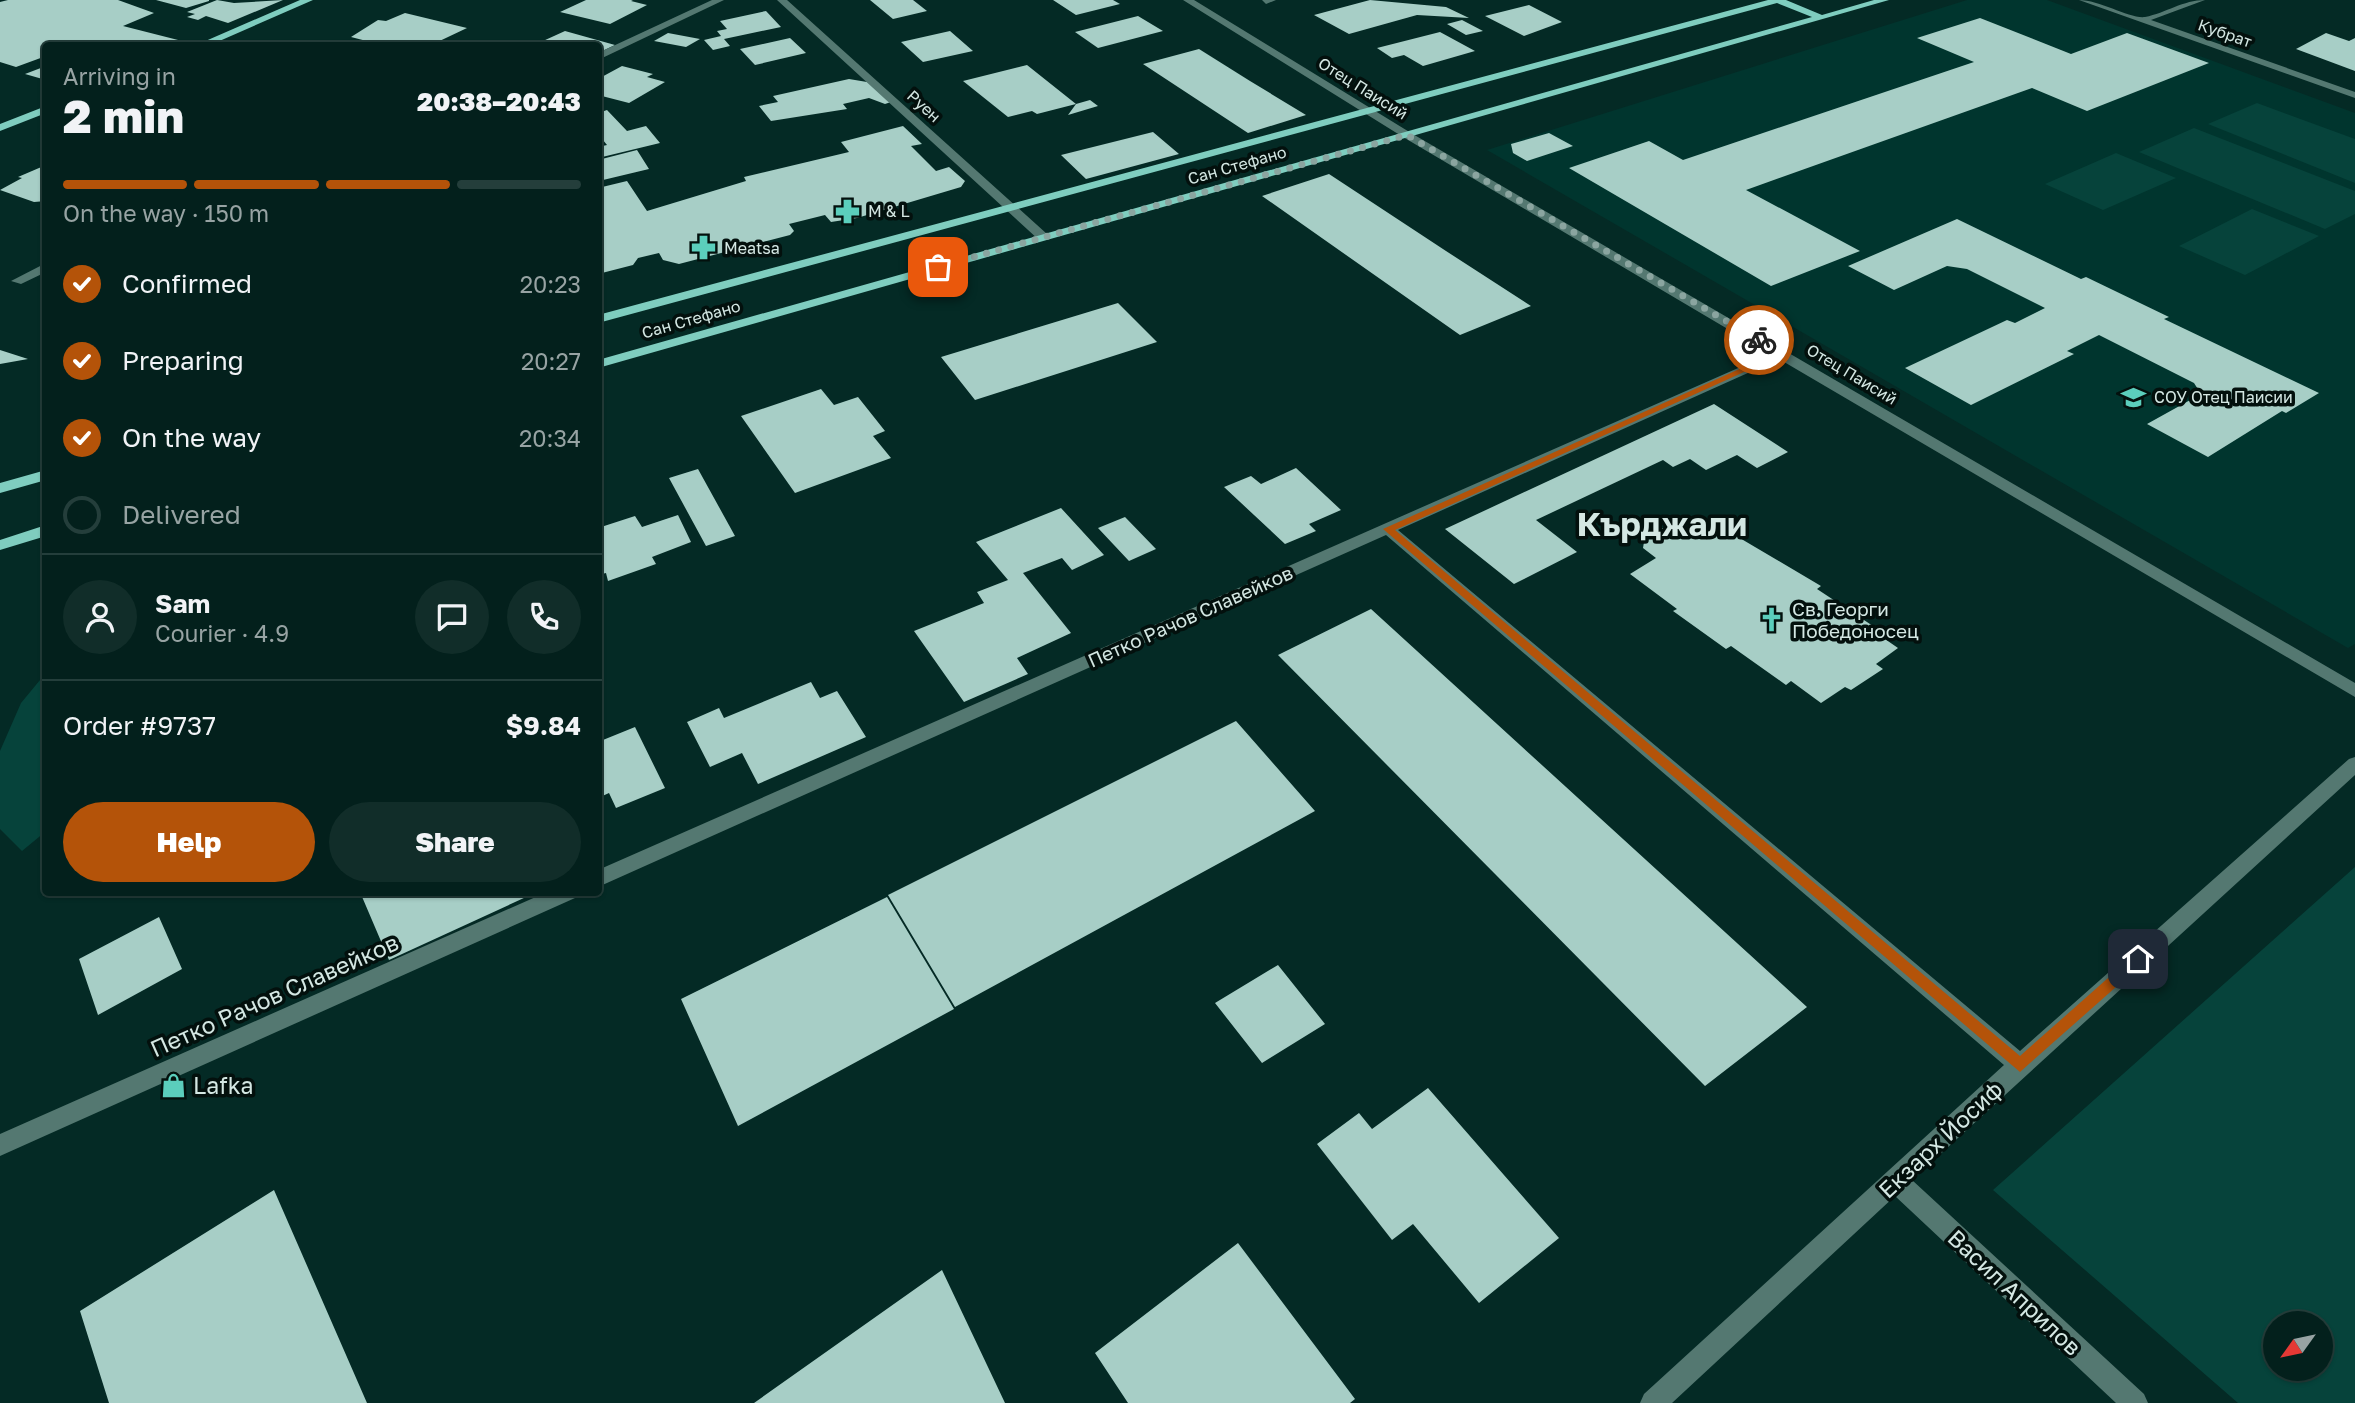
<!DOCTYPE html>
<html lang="en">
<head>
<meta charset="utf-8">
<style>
	body { margin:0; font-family:"Golos Text",sans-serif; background:#112d29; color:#f1f3f6; height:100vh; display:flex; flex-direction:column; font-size:26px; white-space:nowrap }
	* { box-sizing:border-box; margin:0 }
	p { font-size:23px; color:#97a3a3 }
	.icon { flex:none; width:38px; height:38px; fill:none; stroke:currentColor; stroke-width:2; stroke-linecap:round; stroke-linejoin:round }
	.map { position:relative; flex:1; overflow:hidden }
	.details { position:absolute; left:42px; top:42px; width:560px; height:854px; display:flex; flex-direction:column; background:#03201c; border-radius:7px; box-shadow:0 2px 5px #0004,0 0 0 2px #243e3b }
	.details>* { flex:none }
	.needle { width:46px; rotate:237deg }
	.fabs { position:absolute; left:2263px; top:1311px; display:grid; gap:14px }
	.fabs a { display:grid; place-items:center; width:70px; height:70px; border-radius:50%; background:#03201c; box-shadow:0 2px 5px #0004,0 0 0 2px #243e3b; font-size:35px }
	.pin { position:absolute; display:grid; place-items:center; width:60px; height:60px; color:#fff; margin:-30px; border-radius:14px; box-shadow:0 4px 10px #0006 }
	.courier { position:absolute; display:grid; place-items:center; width:70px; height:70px; margin:-35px; border:5px solid #b45309; border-radius:50%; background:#fff; color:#222; box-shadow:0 2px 9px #0007 }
	.head em { font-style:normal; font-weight:800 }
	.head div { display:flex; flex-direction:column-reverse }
	.head { display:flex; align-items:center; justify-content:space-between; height:119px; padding:0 21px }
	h1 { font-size:46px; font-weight:800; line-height:52px }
	.bar { display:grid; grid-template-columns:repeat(4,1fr); gap:10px 7px; align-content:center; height:84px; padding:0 21px }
	.bar i { height:9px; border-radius:5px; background:#243e3b }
	.bar .active { background:#b45309 }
	.bar p { grid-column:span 4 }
	.line { display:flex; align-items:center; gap:18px; padding:0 21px; border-top:2px solid #243e3b }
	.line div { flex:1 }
	.round { display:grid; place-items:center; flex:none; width:74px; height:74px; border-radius:37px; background:#112d29 }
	ol { padding:0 21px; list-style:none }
	li { display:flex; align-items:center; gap:21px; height:77px }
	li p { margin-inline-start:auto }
	li .icon { padding:7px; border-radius:50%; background:#b45309; color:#fff; stroke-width:4 }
	li:last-child { color:#97a3a3 }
	li i { width:38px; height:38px; border:4px solid #243e3b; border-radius:50% }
	.button { display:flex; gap:14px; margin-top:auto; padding:14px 21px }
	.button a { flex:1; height:80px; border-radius:42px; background:#b45309; color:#fff; font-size:28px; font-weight:800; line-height:80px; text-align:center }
	.button a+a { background:#112d29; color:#f1f3f6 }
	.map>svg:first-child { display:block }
</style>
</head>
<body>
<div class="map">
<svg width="2355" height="1403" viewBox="0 0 2355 1403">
	<rect width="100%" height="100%" fill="#042a25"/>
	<path fill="#00352e" d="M1967,0H2047L2355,113V644L2348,648L1487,150Z"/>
	<path fill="#06433b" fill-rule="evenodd" d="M2257,103L2355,139V183L2208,124Z
		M2194,128L2355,191V214L2325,229L2139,152Z
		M2116,153L2176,178L2103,210L2045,184Z
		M2252,209L2319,236L2245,275L2179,246Z
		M45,674V832L22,851L0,829V751L21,703Z
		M2355,867V1403H2238L1993,1190ZM2320,1323V1368H2275V1323Z"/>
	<path fill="#a7cec6" d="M8,0H118L154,13L123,26L182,41L171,46H46V56L16,67L0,62V2Z
		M156,0H209V1L186,8Z
		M217,0L234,3L283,0L228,23L206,16L198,20L187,17L195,14L187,12Z
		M586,0H633L631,1L647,5L610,24L560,12Z
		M870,0H913L927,11L893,19Z
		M1053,0H1113L1120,4L1076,15Z
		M1370,0L1446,7L1469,18L1417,15L1349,34L1314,15Z
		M1529,5L1562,22L1524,36L1485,16Z
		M766,11L781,27L724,39L730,46L713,50L704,40L721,36L717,31L727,29L720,21Z
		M405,13L467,28L429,46H386L351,37L378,20L386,21Z
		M1138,16L1163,31L1098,48L1075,32Z
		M1980,18L2071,54L2127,33L2209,63L2087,111L2032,88L1746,190L1860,251L1771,286L1569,168L1649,141L1683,160L1974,62L1917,38Z
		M1462,20L1483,31L1466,35L1447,24Z
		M565,31L615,45L598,53V46H532Z
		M950,31L973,51L923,62L901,42Z
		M1440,32L1475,51L1423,66L1404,55L1392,58L1377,48Z
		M668,33L700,39L686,47L654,41Z
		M2326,33L2349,41L2355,38V71L2296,49Z
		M790,38L806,53L755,65L740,49Z
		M1199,49L1250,81L1306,115L1248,133L1143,64Z
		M1027,65L1076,104L1090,100L1098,106L1068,115L1076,104L1037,114L1032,111L1008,117L963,81Z
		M46,66V80L25,74Z
		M622,66L653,74L647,77L665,82L629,103L598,95V79Z
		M849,79L873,83L891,102L885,104L869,98L843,104L847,109L771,121L759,106L778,102L773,96Z
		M607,110L627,131L646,126L660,143L598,158V147L607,145L598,134V113Z
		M903,126L922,144L911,146L936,171L949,167L965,181L961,187L857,218L831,222L825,215L789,224L794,231L790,235L679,264L663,260L659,253L638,258L633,265L598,274V188L627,181L647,211L746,181L744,177L849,152L841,142Z
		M1153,132L1179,154L1086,179L1061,155Z
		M1549,133L1573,146L1527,161L1513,153L1511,144Z
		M637,150L649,169L603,180L598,173V160Z
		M46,165V201L34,202L0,190L22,178L18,177Z
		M1329,174L1446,251L1531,306L1460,335L1262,196Z
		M1957,219L2081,279L2086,277L2169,317L2164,319L2319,393L2286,413L2282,411L2208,457L2147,424L2201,394L2194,383L2099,335L2067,351L2074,354L1971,405L1905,368L2007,320L2015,323L2045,308L1967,269L1947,266L1894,290L1848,266Z
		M1118,303L1157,342L975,400L941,357Z
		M0,350L28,359L0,364Z
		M821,389L834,405L858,397L885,431L873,436L891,458L795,493L741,416Z
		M1714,404L1788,452L1757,468L1737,455L1706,470L1690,459L1673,467L1663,460L1536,520L1577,552L1514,584L1445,529Z
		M1296,468L1341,510L1309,524L1316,531L1285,544L1224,487L1251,476L1261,484Z
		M698,469L735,536L706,546L669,478Z
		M1061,508L1104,555L1072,570L1062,558L1023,573L1071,633L1017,658L1028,674L964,702L914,631L984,603L977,592L1008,580L976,542Z
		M678,515L691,542L652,557L656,564L608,581L606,573L598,575V528L635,516L642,527Z
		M1125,517L1156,549L1129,561L1098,528Z
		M1716,524L1821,586L1817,589L1873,626L1869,628L1898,648L1876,664L1883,669L1851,690L1845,687L1821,703L1791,681L1786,685L1731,646L1726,649L1673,611L1677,609L1630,574L1656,558L1643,548L1645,536L1659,528H1668L1681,531L1691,538Z
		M1371,609L1807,1007L1705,1086L1278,655Z
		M811,682L820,698L837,691L866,737L758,784L742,753L710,767L687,722L719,708L724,718Z
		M1236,721L1315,811L955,1007L888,895Z
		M635,727L665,788L616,808L609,793L598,798V742Z
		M360,892H537L389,960Z
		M887,897L954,1009L738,1126L681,999Z
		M159,917L182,969L98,1015L79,959Z
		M1278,965L1325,1024L1262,1063L1215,1003Z
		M1428,1088L1559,1238L1479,1303L1413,1224L1392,1240L1317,1144L1359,1113L1372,1129Z
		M274,1190L367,1403H109L80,1311Z
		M1238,1243L1355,1399L1350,1403H1128L1095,1353Z
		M942,1270L1005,1403H754Z"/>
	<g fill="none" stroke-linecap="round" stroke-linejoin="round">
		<path fill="#547871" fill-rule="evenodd" d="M712,0H724L598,60V53Z
			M777,0H787L1047,234V240H1039Z
			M1183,0H1194L1411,133L2355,683V697L1779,359L1398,530L2020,1051L2349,759L2355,757V775L1912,1180L2144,1394L2148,1403H2116L1895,1196L1672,1403H1640L1644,1394L2004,1065L1386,535L598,887V870L1770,354L1403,137Z
			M1262,0H1276L1266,4Z
			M2079,0C2100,0 2130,19 2145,17C2166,13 2183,0 2205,0L2151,20L2355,92V98Z
			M46,263V272L21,284L11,281Z
			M547,892H578L575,898L0,1156V1134Z"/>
		<path fill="#7fcdbf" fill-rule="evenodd" d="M300,0H313L208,46H194Z
			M1768,0H1786L1822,15L1874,0H1889L598,368V360L1812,17L1777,3L598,323V315Z
			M46,106V113L0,131V124Z
			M46,470V480L0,493V483Z
			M46,525V536L0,550V540Z"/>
	</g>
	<path fill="#b45309" d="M1759,337L1786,353L1395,530L2020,1056L2134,955H2143V963L2020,1072L1383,529L1775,353L1756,341Z"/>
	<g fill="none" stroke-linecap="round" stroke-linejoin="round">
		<path stroke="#8ba5a0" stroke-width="7" stroke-dasharray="0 12.6" d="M938,267L1407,135L1759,340"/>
	</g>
	<defs>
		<symbol id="pharmacy-bare" viewBox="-9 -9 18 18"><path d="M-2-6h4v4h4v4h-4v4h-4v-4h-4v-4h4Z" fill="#5bcebc" stroke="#03100d" stroke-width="2.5" paint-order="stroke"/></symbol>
		<symbol id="school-bare" viewBox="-9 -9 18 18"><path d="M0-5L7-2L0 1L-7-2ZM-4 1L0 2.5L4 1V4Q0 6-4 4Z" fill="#5bcebc" stroke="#03100d" stroke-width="2.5" paint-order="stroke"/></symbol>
		<symbol id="church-bare" viewBox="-9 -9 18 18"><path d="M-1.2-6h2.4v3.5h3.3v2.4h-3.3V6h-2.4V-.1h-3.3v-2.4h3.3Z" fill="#5bcebc" stroke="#03100d" stroke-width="2.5" paint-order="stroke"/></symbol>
		<symbol id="shop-bare" viewBox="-9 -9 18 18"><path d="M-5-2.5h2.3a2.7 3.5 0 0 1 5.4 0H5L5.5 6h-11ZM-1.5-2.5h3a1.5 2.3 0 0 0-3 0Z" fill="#5bcebc" stroke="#03100d" stroke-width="2.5" paint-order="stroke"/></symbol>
	</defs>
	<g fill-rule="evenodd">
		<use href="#pharmacy-bare" x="830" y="194" width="35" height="35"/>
		<use href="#pharmacy-bare" x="686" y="230" width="35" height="35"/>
		<use href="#school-bare" x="2116" y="380" width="35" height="35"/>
		<use href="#church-bare" x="1754" y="602" width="35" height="35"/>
		<use href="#shop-bare" x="156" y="1068" width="35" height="35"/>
	</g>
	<g text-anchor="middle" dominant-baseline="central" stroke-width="7" stroke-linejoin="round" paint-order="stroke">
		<g font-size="16" fill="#d4e7e3" stroke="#03100d">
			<text transform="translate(2225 33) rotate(19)">Кубрат</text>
			<text transform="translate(1363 88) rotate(32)">Отец Паисий</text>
			<text transform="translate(924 106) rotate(42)">Руен</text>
			<text transform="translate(1237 165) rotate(-16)">Сан Стефано</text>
			<text transform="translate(691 319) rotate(-16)">Сан Стефано</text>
			<text transform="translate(1852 374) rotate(31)">Отец Паисий</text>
		</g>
		<g font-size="16" fill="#d4e7e3" stroke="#03100d" text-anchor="start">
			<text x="868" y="211">M &amp; L</text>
			<text x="724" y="248">Meatsa</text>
			<text x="2154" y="397">СОУ Отец Паисии</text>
		</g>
		<g font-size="19" fill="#d4e7e3" stroke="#03100d" text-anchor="start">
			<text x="1792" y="608">Св. Георги<tspan x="1792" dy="22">Победоносец</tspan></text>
		</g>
		<g font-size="19" fill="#d4e7e3" stroke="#03100d">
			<text transform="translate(1190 616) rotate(-24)">Петко Рачов Славейков</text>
		</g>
		<g font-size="23" fill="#d4e7e3" stroke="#03100d">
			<text transform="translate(274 995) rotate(-24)">Петко Рачов Славейков</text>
			<text transform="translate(1940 1139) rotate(-43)">Екзарх Йосиф</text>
			<text transform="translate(2015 1292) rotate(43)">Васил Априлов</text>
		</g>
		<g font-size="23" fill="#d4e7e3" stroke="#03100d" text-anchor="start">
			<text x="193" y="1085">Lafka</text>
		</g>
		<g font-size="33" font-weight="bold" fill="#d4e7e3" stroke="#03100d">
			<text x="1662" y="523">Кърджали</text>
		</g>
	</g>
</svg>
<div class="fabs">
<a><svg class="needle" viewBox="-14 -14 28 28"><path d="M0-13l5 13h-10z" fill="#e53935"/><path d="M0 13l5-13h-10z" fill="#97a3a3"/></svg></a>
</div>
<div class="pin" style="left:938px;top:267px;background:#ea580c"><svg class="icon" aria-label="bag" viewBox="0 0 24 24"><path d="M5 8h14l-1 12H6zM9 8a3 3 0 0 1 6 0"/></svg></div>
<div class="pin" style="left:2138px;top:959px;background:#1f2937"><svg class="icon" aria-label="home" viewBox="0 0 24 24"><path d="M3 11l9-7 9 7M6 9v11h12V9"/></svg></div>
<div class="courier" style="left:1759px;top:340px"><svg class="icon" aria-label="bike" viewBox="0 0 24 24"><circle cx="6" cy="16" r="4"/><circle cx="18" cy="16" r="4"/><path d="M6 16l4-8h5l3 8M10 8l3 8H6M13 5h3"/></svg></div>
<section class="details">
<div class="head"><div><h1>2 min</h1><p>Arriving in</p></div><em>20:38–20:43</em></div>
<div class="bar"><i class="active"></i><i class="active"></i><i class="active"></i><i></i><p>On the way · 150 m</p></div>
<ol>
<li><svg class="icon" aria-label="check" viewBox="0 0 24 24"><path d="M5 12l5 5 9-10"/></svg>Confirmed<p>20:23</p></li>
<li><svg class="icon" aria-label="check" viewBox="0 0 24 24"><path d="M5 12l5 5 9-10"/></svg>Preparing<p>20:27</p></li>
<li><svg class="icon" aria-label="check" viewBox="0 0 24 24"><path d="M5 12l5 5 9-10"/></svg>On the way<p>20:34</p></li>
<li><i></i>Delivered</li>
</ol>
<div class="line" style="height:126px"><a class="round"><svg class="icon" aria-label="person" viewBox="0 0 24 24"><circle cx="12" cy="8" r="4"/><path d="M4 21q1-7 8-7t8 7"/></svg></a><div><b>Sam</b><p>Courier · 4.9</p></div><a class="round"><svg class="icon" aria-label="chat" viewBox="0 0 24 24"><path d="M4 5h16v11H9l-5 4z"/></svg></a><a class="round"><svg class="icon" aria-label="phone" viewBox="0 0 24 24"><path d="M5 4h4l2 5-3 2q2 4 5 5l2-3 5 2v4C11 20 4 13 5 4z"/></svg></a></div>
<div class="line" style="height:91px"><div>Order #9737</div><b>$9.84</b></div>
<div class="button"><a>Help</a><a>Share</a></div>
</section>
</div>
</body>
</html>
